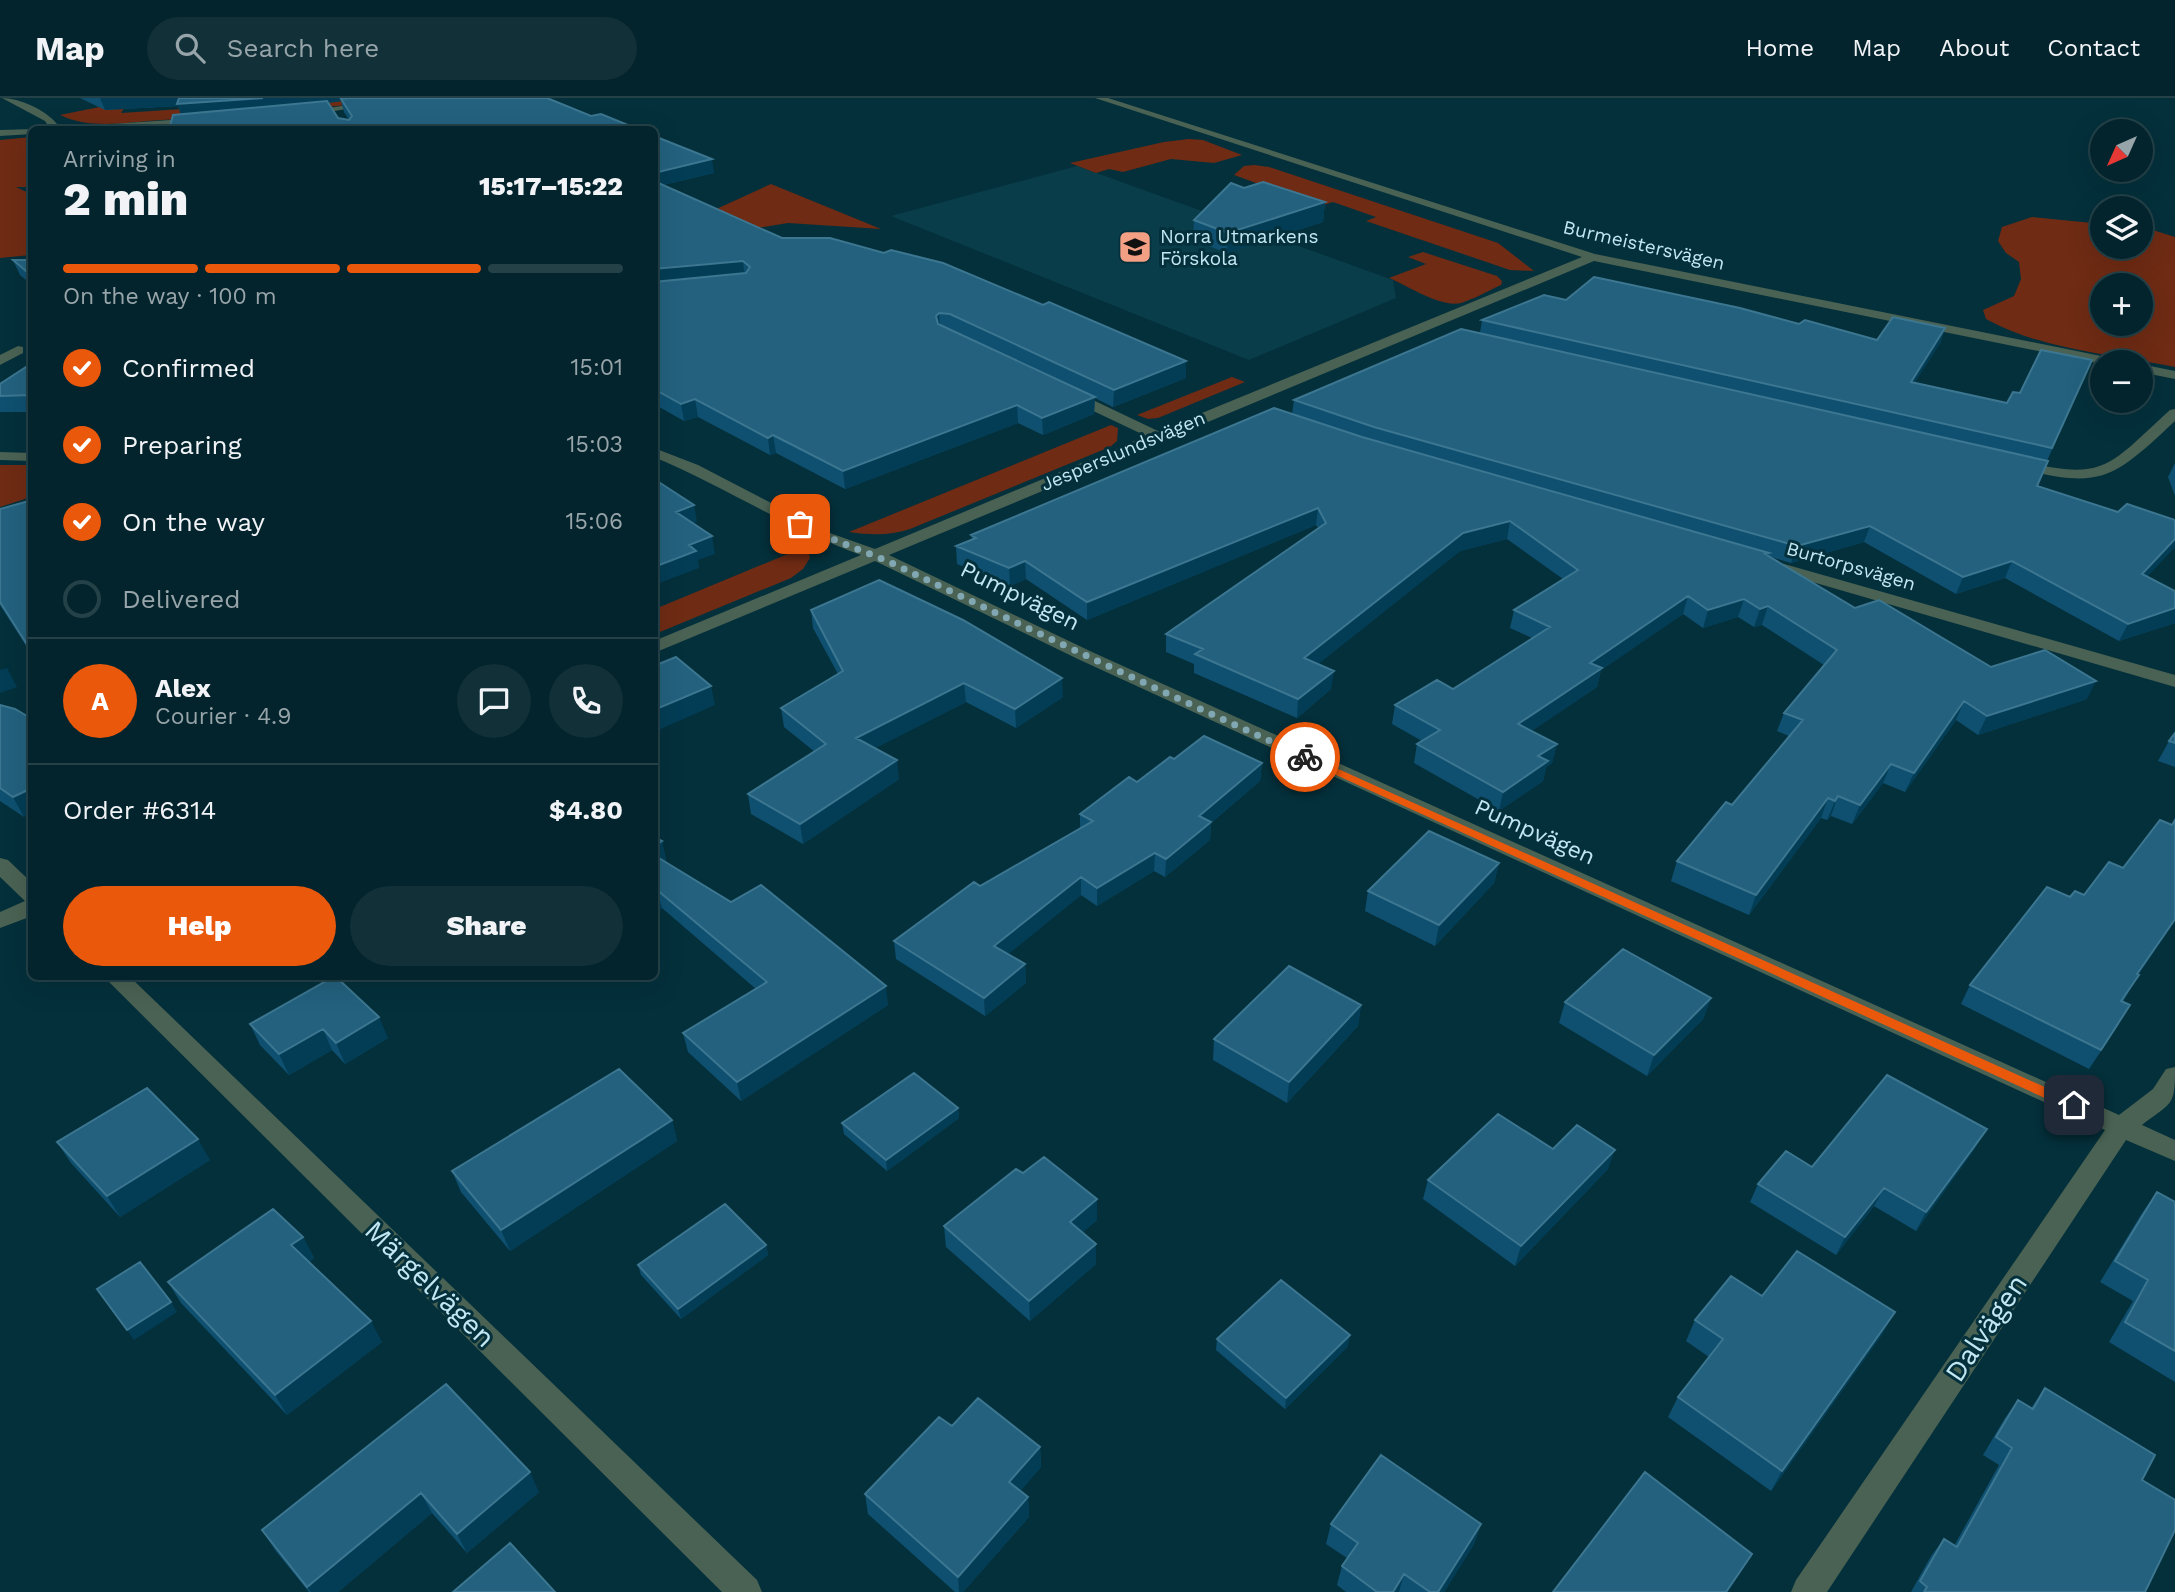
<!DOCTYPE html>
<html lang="en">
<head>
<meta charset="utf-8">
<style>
	body { margin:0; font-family:"Work Sans",sans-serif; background:#113038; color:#f1f3f6; height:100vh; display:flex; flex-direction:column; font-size:26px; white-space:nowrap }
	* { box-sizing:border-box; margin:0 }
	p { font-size:23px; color:#97a4a9 }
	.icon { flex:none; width:38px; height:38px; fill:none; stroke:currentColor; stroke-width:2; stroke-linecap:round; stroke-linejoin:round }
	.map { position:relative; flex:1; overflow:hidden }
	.panel { position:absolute; left:28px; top:28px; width:630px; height:854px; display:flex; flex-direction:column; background:#03242c; border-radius:10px; box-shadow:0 7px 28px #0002,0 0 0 2px #244148 }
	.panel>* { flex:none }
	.needle { width:46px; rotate:225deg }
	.controls { position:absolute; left:2090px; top:21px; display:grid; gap:14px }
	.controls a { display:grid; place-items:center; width:63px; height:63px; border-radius:50%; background:#03242c; box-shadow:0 7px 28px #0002,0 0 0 2px #244148; font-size:35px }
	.pin { position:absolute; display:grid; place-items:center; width:60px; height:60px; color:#fff; margin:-30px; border-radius:14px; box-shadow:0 4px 10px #0006 }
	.courier { position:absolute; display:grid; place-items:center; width:70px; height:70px; margin:-35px; border:5px solid #ea580c; border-radius:50%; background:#fff; color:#222; box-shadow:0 2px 9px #0007 }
	.head em { font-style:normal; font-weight:800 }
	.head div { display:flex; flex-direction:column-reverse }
	.head { display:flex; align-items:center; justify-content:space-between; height:119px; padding:0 35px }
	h1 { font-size:46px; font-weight:800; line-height:52px }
	.bar { display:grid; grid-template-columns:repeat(4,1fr); gap:10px 7px; align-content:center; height:84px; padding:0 35px }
	.bar i { height:9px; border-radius:5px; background:#244148 }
	.bar .active { background:#ea580c }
	.bar p { grid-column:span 4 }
	.line { display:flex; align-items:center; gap:18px; padding:0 35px; border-top:2px solid #244148 }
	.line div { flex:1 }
	.round { display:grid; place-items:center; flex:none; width:74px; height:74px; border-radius:37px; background:#113038 }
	ol { padding:0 35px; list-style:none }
	li { display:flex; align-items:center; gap:21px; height:77px }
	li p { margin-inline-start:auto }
	li .icon { padding:7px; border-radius:50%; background:#ea580c; color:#fff; stroke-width:4 }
	li:last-child { color:#97a4a9 }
	li i { width:38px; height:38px; border:4px solid #244148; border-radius:50% }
	.cta { display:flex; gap:14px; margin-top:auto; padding:14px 35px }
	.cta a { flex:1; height:80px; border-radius:42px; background:#ea580c; color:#fff; font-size:28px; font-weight:800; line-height:80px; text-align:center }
	.cta a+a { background:#113038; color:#f1f3f6 }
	header { display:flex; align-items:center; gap:42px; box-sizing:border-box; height:98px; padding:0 35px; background:#03242c; border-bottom:2px solid #244148 }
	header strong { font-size:33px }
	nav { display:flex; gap:38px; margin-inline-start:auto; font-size:24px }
	.search { width:490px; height:63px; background:#113038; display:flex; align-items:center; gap:18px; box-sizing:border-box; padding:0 24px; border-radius:38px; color:#97a4a9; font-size:26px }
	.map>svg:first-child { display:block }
</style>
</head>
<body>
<header>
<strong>Map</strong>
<div class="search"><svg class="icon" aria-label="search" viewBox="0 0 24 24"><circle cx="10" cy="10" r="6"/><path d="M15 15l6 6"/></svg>Search here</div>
<nav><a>Home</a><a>Map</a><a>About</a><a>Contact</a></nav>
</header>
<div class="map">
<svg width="2175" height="1494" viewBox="0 0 2175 1494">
	<rect width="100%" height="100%" fill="#04303b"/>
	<path fill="#093d49" d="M1077,68L1393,182L1396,200L1249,262L891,118Z"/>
	<path fill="#6f2b14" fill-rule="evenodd" d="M355,0L346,7C284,14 223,19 161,22C129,24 90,32 60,17L129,3L121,15Z
		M31,39V89H16L31,96V157L0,160V42Z
		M1189,41L1203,42L1242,57L1214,65L1171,61L1123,74L1109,71L1096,75L1070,65L1164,44Z
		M1254,67L1269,69L1498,145L1534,173L1510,172L1366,123L1376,119L1333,104L1320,108L1234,77L1244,68Z
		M771,86L881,131L788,125L655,147L712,113Z
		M2032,119L2102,126V149H2140V128L2175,139V269C2115,257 2039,251 1986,221L1983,212L2014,198L2021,181L2019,164L2006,155L1998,143L2002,129ZM2102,187H2140V226H2102Z
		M1423,154L1497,178L1502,183L1501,187C1488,193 1474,201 1461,205C1440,210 1407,187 1389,180L1426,166L1408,159Z
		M1232,279L1245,284L1158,320L1148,321L1137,317Z
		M1111,327L1118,330L1117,343L1110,349L910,431C889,438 871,437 849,434Z
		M0,367H31V399L0,409Z
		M807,448L810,460L803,471L791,480L655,536V511Z"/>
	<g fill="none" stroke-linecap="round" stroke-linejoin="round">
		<path fill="#4a6253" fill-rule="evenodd" d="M2,0C19,0 46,12 57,26L54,30L199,20L204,23L199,26L109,32H44L47,26L45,23Z
			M390,0H413L304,18L299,15Z
			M1095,0H1108L1595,156L2111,260L2118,264L2102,266L1594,163L889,457L1092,554L2119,1017L2153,991L2166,971L2175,969C2175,1009 2173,1003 2142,1027L2175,1042V1063L2126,1042L1827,1494H1791L1796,1482L2105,1032L1080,562L875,463L654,555V543L861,457C789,431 725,389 654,359V350L698,367L827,434L875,451L1146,338L1066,300V294H1076L1158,333L1582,159Z
			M35,31L32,32V36L0,38V32Z
			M18,248L23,249V255L0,267V257Z
			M2140,266L2175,273V281L2140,274Z
			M2175,311V323C2110,384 2101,391 2012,369L2010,366L2017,362C2106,384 2107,369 2170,312Z
			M0,354L32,355V363L0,362Z
			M1767,461L2175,577V589L1761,469L1759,466L1761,463Z
			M0,760L8,762L32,785V818L0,830V814L25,803L0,779Z
			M103,878H129L757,1482L762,1494H722Z"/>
	</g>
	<path fill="#0f5070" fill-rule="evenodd" d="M80,0H547L591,18L640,32L181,17L178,8L105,12ZM341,3L344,14L349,22L338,20L328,5Z
		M654,38L714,75L663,87L782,140L1043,207L1186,263V280L1113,309L1095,300L1094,316L1043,337L1018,325L845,391L776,355L770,357L698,319L684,323L654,306ZM950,232H951L1023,266Z
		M1244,90L1325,104L1323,124L1227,155L1193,142L1194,122Z
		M13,162H32V187L20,177Z
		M1566,202L1799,226L1877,242L1945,230L1940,245L1914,285L2007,305L2020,295L2092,262L2047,363L2037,388L2118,414L2175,422V449L2147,478L2175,493V525L2119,543L2005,480L1956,496L1864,444L1791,465L1768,458L1855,510L1991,569L2087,601L1978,637L1956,622L1905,694L1883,685L1852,726L1831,718L1827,722L1821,720L1749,817L1671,783L1677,763L1732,707L1789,638L1777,633L1784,615L1824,567L1762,527L1754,529L1738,519L1703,530L1683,516L1601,572L1597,589L1531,633L1557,646L1552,665L1546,669L1543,683L1499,713L1414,665L1417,646L1422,643L1392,626L1395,607L1453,591L1532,540L1510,530L1514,512L1563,481L1507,441L1460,453L1318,566L1331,591L1297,620L1194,575V566L1166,554V536L1318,430L1316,427L1087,522L1026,481L1010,488L957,466L956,448L972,442L971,437L1292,316L1294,302L1480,235L1482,222Z
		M32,265V314H0V286Z
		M2175,365V398L2168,379Z
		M32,402V557L0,507V411Z
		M811,512L1063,599L1016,630L966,604L875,650L899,681L803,746L751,716L748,696L815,654L784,629L781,610L838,576L813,530Z
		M0,607L24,719L0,703Z
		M2175,635V669L2158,663L2169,643Z
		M1174,661L1262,665L1260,683L1211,725L1210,742L1165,779L1154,773L1097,808L1081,797L1008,856L1025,866L1026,885L985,918L896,861L894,843L980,788L1080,730V716L1137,684Z
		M2175,722V823L2138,877L2123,904L2119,926L2089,971L1961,906L1970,887L2070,799L2084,797L2123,770L2172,727Z
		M654,739L662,743L666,762L665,763L888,907L741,1003L688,954L683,935L756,891L662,810L654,815Z
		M1499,765L1494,785L1435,848L1365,813L1368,793Z
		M335,878L388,940L345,966L332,952L289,977L260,947L250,926Z
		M1711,900L1703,921L1647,978L1559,925L1565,904Z
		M1361,907L1358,928L1287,1005L1213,962L1214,941Z
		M958,1010L959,1020L887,1073L844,1036L842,1025Z
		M672,1022L677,1043L510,1153L461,1094L452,1073Z
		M57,1044L210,1062L120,1119L71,1065Z
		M1976,1049L1916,1133L1874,1108L1836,1157L1750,1104L1758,1086L1812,1069Z
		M1553,1051L1608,1071L1515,1168L1423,1101L1428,1082Z
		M1023,1075L1097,1101V1122L1083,1134L1096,1166L1030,1223L946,1149L944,1128Z
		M2157,1094L2175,1104V1284L2109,1244L2133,1203L2100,1184L2142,1115Z
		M303,1139L314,1160L309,1164L382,1244L287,1317L181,1205L168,1184Z
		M766,1147L768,1157L681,1221L641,1177L638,1167Z
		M1762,1198L1883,1235L1771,1393L1668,1319L1678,1299L1709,1259L1686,1243L1695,1222Z
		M1217,1241L1348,1248L1285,1311L1216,1252Z
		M446,1286L539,1394L467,1455L432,1415L338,1494H309L275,1452L262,1432Z
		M2045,1290L2142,1382L2145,1494H1911L1931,1458L1944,1441L1954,1448L1999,1367L1983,1357L2005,1320L2018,1302L2031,1310Z
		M952,1328L1040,1349L1041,1369L1020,1393L1028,1399L1029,1419L963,1494H955L868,1416L865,1396Z
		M1331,1426H1481L1474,1446L1444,1494H1346L1337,1487L1342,1468L1347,1460L1326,1446Z"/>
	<path fill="#033d55" d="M100,0H367L271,12L182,19L178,8L105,12Z
		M712,61L714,75L654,89V75Z
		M1325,104L1323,124L1227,155L1228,135Z
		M743,163L745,179L654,186V171Z
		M939,215L940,231L937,234L936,218Z
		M1945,230L1940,245L1905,300L1911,284Z
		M1186,263V280L1113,309L1114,292Z
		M1095,299L1094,316L1043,337L1042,320Z
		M695,301L698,319L684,323L681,306Z
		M1017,307L1018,325L845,391L843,373Z
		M773,337L776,355L770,357L768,340Z
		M694,407L697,424L679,431L676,414Z
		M1318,410L1316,427L1087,522V504Z
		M1510,423L1507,441L1460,453L1302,579L1304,560L1463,435Z
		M1870,428L1864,444L1791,465L1797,448Z
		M712,438L715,456L698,462L699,470L654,487V469L689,447Z
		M2175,441V449L2134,493L2142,476Z
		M1025,463L1026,481L1010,488L1009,470Z
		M2012,463L2005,480L1956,496L1963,479Z
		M1688,498L1683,516L1601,572L1597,589L1514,645L1518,626L1590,565Z
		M1744,501L1738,519L1703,530L1708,512Z
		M1768,508L1762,527L1754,529L1760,511Z
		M2175,510V525L2119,543L2128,526Z
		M32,545V556L28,548Z
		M7,570L17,589L0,595V572Z
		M1334,573L1331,591L1297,620L1298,601Z
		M1062,580L1063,599L1016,630L1015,611Z
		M2096,583L2087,601L1978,637L1987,618Z
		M964,585L966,604L858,659L856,640Z
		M711,588L715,607L654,634V612Z
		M1964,603L1956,622L1905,694L1914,675Z
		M1557,646L1552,665L1546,669L1543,683L1499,713L1503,694L1538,658Z
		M897,662L899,681L803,746L800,726Z
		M1262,665L1260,683L1211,725L1210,742L1165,779L1166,761L1199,718Z
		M1891,666L1883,685L1852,726L1860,707Z
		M32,690V715L24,719L13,699Z
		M1838,698L1831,718L1827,722L1835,703Z
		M1828,700L1821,720L1749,817L1756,797Z
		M662,743L666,762L654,769V748Z
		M1155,755L1154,773L1097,808V790Z
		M1499,765L1494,785L1435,848L1439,827Z
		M1081,779V797L995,867L994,848Z
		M657,792L662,810L654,815V793Z
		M2175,821V823L2126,895L2137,876Z
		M1025,866L1026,885L985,918L984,900Z
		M886,888L888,907L741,1003L737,984Z
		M1711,900L1703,921L1647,978L1654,957Z
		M1361,907L1358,928L1287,1005L1289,984Z
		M379,919L388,940L345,966L336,945Z
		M323,931L332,952L289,977L279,956Z
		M958,1010L959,1020L887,1073L886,1062Z
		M672,1022L677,1043L510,1153L501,1132Z
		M1987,1031L1976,1049L1916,1133L1926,1114Z
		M198,1041L210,1062L120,1119L107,1098Z
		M1615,1052L1608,1071L1515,1168L1521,1148Z
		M1884,1090L1874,1108L1836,1157L1845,1139Z
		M1097,1101V1122L1071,1145L1070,1124Z
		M303,1139L314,1160L303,1168L291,1147Z
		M1096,1146V1166L1030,1223L1029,1203Z
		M766,1147L768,1157L681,1221L678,1211Z
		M171,1204L177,1214L134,1242L127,1232Z
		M1895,1214L1883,1235L1771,1393L1782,1373Z
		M371,1223L382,1244L287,1317L275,1297Z
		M1350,1237L1348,1248L1285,1311L1286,1300Z
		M1040,1349L1041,1369L1011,1404L1009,1384Z
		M530,1374L539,1394L467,1455L457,1436Z
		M421,1395L432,1415L338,1494H311L307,1489Z
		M1028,1399L1029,1419L963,1494H959L958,1479Z
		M1481,1426L1474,1446L1444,1494H1438Z
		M1752,1456L1728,1494H1726Z
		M1404,1476L1399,1494H1393Z"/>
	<path fill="#23617e" stroke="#3c7690" stroke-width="2" d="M179,0H263L177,6Z
		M348,0H547L591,18L601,16L640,32H169L173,17L327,3L338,20L349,22L352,18L341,1Z
		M654,38L712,61L654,75Z
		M654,83L782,140H830L884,155L891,152L943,165L1043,207L1049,204L1186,263L1114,292L950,216L939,215L936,218L938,226L1095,299L1042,320L1017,307L843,373L773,337L768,340L695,301L681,306L654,291V184L746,175L750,169L743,163L654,171Z
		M1263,84L1325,104L1228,135L1194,122L1231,85L1244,90Z
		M13,162H32V178Z
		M1594,179L1740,210L1799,226L1805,222L1877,242L1893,219L1945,230L1911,284L2007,305L2013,294L2020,295L2041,252L2092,262L2052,350L1482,222L1544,197L1566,202Z
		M1461,231L2048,363L2037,388L2118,414L2127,406L2175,422V441L2142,476L2175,493V510L2128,526L2012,463L1963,479L1870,428L1797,448L1374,329L1294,302Z
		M32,265V297L0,298V286Z
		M1274,310L1362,339L1769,455L1765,456L1855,510L1879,502L1991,569L2045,552L2096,583L1987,618L1964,603L1914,675L1891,666L1860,707L1838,698L1835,703L1828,700L1756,797L1677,763L1726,704L1732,707L1803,622L1784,615L1837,552L1768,508L1760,511L1744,501L1708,512L1688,498L1590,565L1602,570L1518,626L1557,646L1538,658L1548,663L1503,694L1417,646L1440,632L1395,607L1437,582L1453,591L1550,529L1514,512L1578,472L1510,423L1463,435L1304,560L1334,573L1298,601L1195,556L1203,551L1166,536L1326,425L1318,410L1087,504L1025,463L1009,470L956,448L976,440L971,437Z
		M654,381L694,407L676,414L712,438L689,447L696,453L654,469Z
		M32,402V545L28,548L0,504V411Z
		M879,482L963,522L1062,580L1015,611L964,585L856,640L897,662L800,726L748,696L826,646L781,610L843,573L811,512Z
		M676,559L711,588L654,612V568Z
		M0,607L15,611L32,621V690L13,699L0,690Z
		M2175,635V645L2169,643Z
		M1204,638L1262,665L1199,718L1211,724L1166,761L1155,755L1097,790L1081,779L994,848L1025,866L984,900L894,843L974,784L980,788L1093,723L1080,716L1129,679L1137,684L1170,659L1174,661Z
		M2160,722L2172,727L2175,722V821L2137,876L2139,877L2121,903L2130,907L2101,952L1970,887L2047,789L2070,799L2075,793L2084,797L2109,764L2123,770Z
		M1429,733L1499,765L1439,827L1368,793Z
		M654,739L662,743L654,748Z
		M654,757L731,804L761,787L886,888L737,984L683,935L767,884L657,792L654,793Z
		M1623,851L1711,900L1654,957L1565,904Z
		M1289,868L1361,907L1289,984L1214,941Z
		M335,878L379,919L336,945L323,931L279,956L250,926Z
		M619,971L672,1022L501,1132L452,1073Z
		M914,975L958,1010L886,1062L842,1025Z
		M1887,977L1987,1031L1926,1114L1884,1090L1845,1139L1758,1086L1786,1053L1812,1069Z
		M147,990L198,1041L107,1098L57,1044Z
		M1498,1016L1553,1051L1577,1027L1615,1052L1521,1148L1428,1082Z
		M1044,1059L1097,1101L1070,1124L1096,1146L1029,1203L944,1128L1016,1071L1023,1075Z
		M2157,1094L2175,1104V1253L2125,1224L2148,1182L2115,1163Z
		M725,1106L766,1147L678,1211L638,1167Z
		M273,1111L303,1139L291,1147L371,1223L275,1297L168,1184Z
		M1797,1153L1895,1214L1782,1373L1678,1299L1723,1241L1695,1222L1731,1178L1762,1198Z
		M140,1164L171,1204L127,1232L97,1191Z
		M1281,1182L1350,1237L1286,1300L1217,1241Z
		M446,1286L530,1374L457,1436L421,1395L307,1489L262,1432Z
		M2045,1290L2155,1357L2142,1382L2175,1402V1432L2145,1494H1924L1927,1489L1920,1483L1944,1441L1957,1449L2012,1350L1996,1339L2018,1302L2033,1311Z
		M978,1300L1040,1349L1009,1384L1028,1399L958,1479L865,1396L939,1319L952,1328Z
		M1381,1357L1481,1426L1438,1494H1430L1404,1476L1393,1494H1377L1342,1468L1358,1445L1331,1426Z
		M1645,1374L1752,1456L1726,1494H1553Z
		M510,1445L555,1494H453Z"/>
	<path fill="#ea580c" d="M1305,656L2078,1004L2080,1007L2074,1013L2069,1011L1301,661L1300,659Z"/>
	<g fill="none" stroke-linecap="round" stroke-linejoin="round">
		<path stroke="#80a7b2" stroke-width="7" stroke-dasharray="0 12.6" d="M800,426C832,443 866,453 898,468C1033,533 1169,597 1305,659"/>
	</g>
	<defs>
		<symbol id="school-square" viewBox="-11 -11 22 22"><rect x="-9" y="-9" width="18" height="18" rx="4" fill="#f39f84" stroke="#04303b"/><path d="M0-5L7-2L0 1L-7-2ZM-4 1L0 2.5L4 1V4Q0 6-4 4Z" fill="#111"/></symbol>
	</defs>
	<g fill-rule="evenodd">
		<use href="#school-square" x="1116" y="130" width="38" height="38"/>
	</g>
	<g text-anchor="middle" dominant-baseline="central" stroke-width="6" stroke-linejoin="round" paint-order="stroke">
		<g font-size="19" fill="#c2e7f2" stroke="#04303b" text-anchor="start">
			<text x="1160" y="138">Norra Utmarkens<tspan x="1160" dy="22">Förskola</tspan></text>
		</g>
		<g font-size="19" fill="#c2e7f2" stroke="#04303b">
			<text transform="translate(1644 147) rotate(13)">Burmeistersvägen</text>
			<text transform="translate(1123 353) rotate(-23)">Jesperslundsvägen</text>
			<text transform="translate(1851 468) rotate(16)">Burtorpsvägen</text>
		</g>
		<g font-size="23" fill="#c2e7f2" stroke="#04303b">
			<text transform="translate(1020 498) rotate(26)">Pumpvägen</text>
			<text transform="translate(1535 734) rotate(24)">Pumpvägen</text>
		</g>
		<g font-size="28" fill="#c2e7f2" stroke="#04303b">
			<text transform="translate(430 1186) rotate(44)">Märgelvägen</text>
			<text transform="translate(1986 1230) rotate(-56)">Dalvägen</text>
		</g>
	</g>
</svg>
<div class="controls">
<a><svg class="needle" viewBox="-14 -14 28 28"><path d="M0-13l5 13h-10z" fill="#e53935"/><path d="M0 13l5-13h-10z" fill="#97a4a9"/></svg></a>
<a><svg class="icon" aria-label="layers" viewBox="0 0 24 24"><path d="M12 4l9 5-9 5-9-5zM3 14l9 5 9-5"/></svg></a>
<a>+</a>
<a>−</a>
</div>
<div class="pin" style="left:800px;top:426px;background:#ea580c"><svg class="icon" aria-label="bag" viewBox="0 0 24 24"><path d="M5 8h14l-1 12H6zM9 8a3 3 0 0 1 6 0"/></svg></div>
<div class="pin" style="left:2074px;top:1007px;background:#1f2937"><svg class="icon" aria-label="home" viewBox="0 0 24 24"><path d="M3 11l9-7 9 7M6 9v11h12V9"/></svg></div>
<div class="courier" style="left:1305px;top:659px"><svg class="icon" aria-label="bike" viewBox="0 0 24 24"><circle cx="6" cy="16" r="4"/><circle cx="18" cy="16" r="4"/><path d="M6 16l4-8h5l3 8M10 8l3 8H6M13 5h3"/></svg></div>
<section class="panel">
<div class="head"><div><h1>2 min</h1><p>Arriving in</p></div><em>15:17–15:22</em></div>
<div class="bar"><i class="active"></i><i class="active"></i><i class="active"></i><i></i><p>On the way · 100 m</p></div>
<ol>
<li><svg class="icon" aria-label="check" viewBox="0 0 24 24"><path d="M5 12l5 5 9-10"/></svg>Confirmed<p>15:01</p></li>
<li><svg class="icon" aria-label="check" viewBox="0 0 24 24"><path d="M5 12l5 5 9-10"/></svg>Preparing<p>15:03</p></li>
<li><svg class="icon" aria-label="check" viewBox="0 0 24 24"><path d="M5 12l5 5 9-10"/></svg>On the way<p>15:06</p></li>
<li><i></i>Delivered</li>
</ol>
<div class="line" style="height:126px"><b class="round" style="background:#ea580c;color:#fff">A</b><div><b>Alex</b><p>Courier · 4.9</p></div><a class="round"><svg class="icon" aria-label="chat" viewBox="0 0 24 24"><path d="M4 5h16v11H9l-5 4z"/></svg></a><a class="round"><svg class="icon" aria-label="phone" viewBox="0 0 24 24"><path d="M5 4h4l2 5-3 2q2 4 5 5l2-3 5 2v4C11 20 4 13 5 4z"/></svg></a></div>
<div class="line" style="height:91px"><div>Order #6314</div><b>$4.80</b></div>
<div class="cta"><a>Help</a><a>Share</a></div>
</section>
</div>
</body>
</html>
